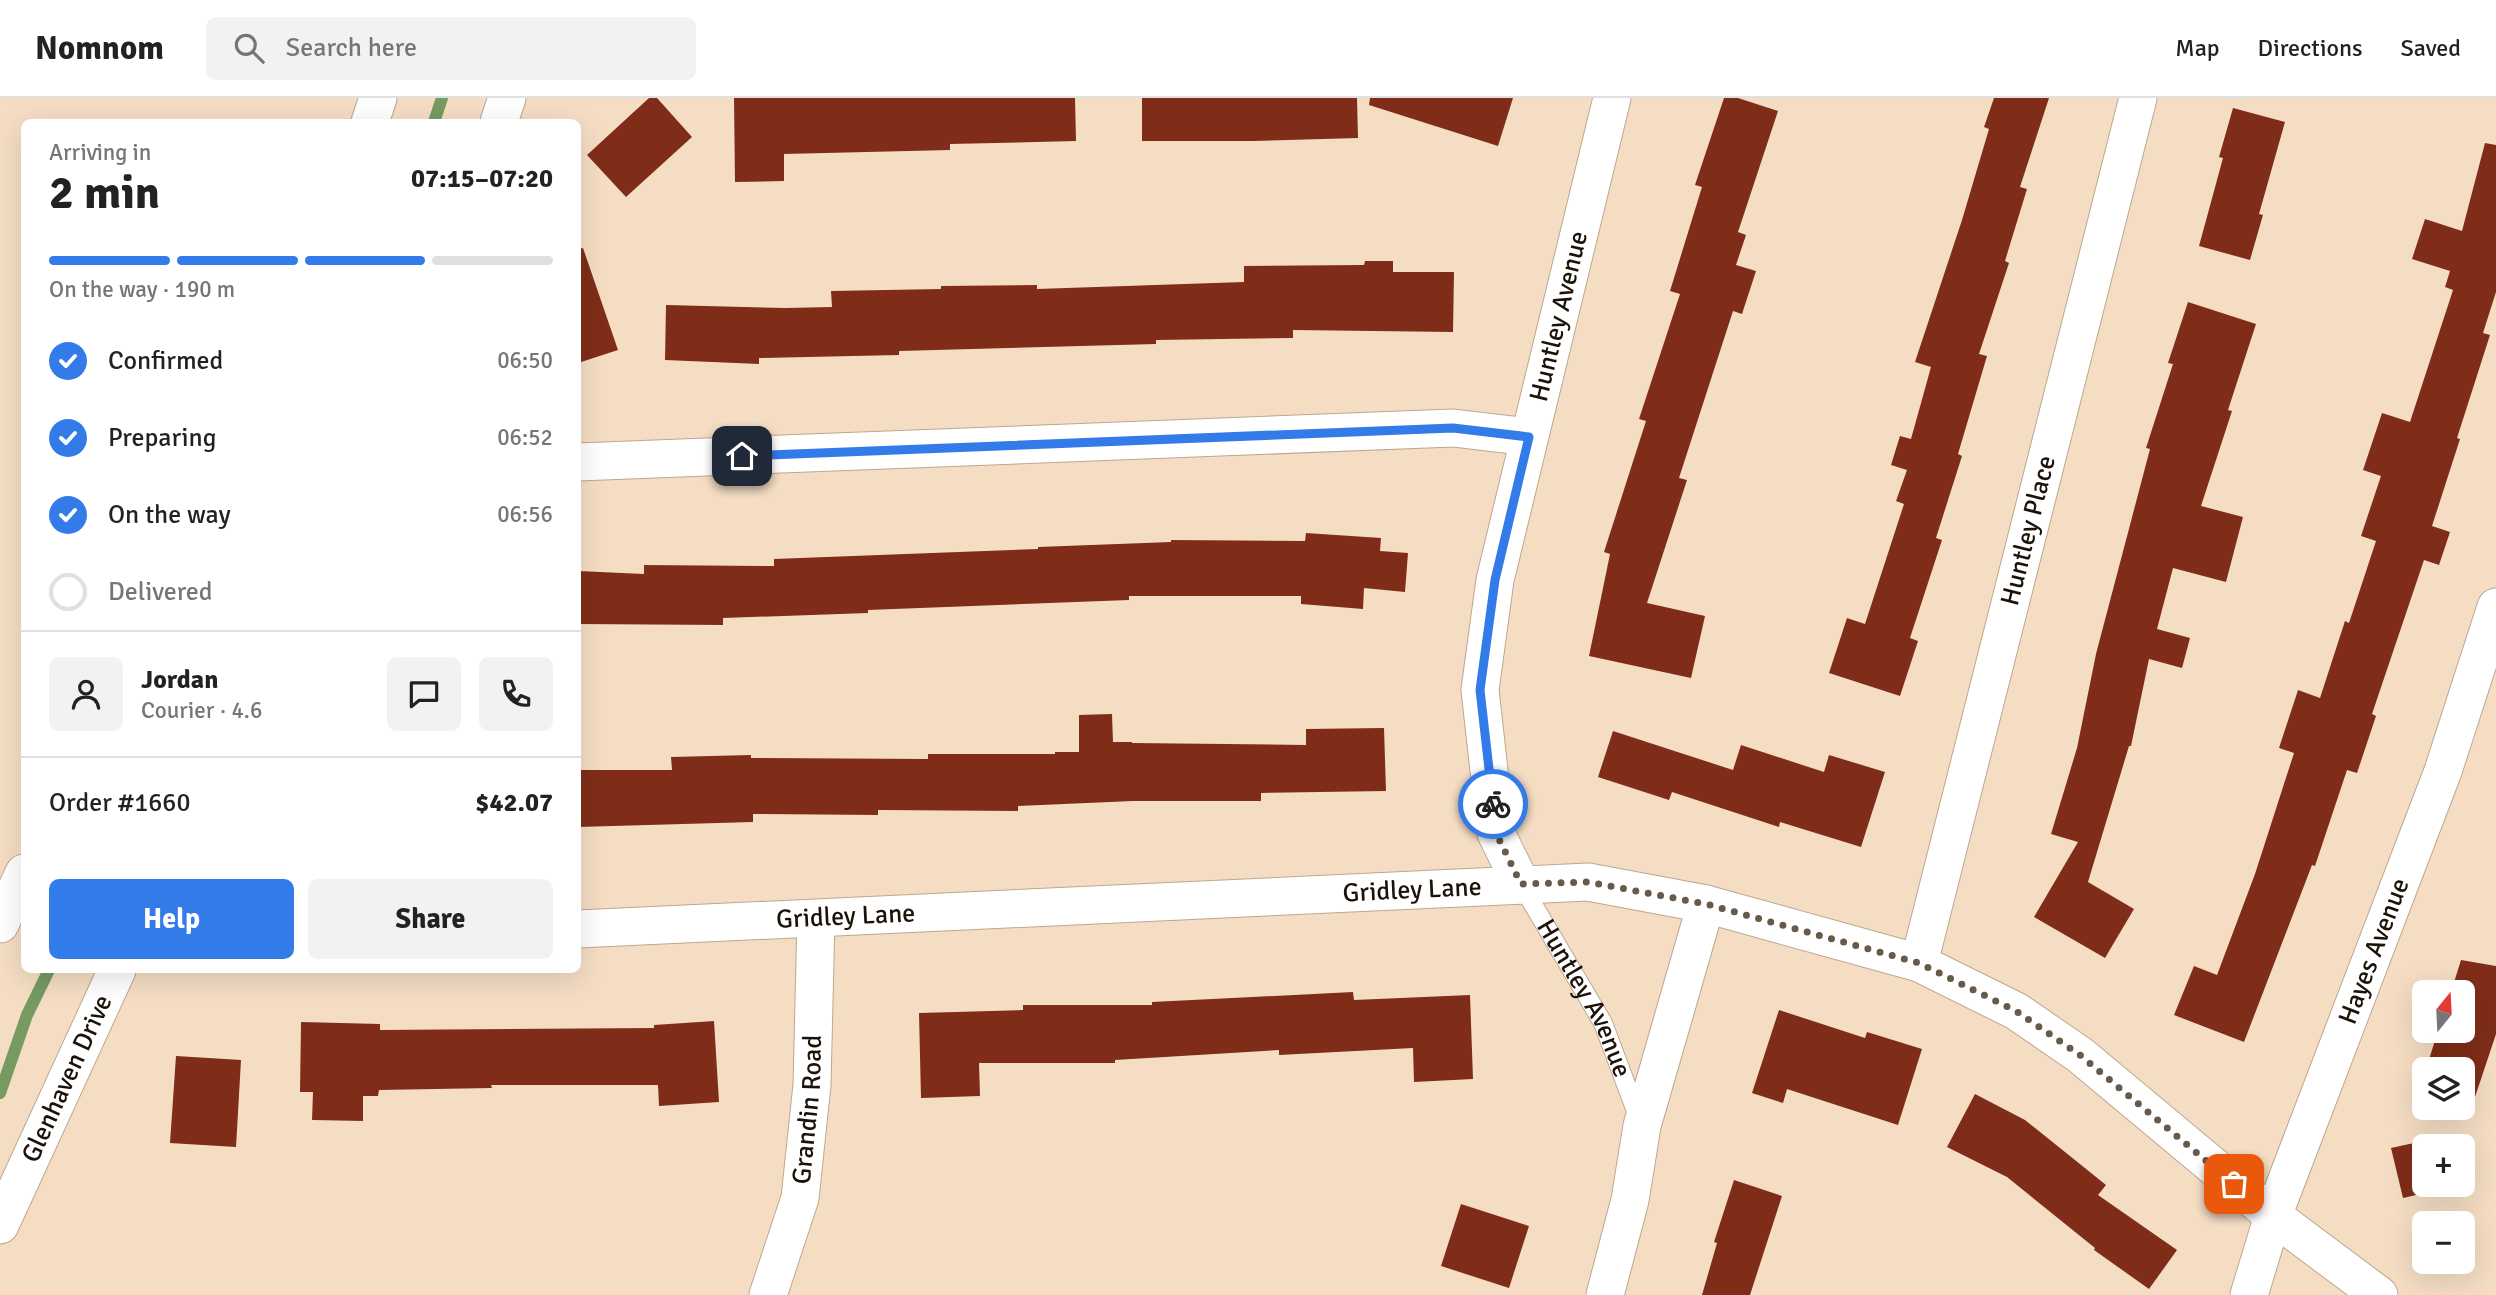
<!DOCTYPE html>
<html lang="en">
<head>
<meta charset="utf-8">
<style>
	body { margin:0; font-family:Signika,sans-serif; background:#f2f2f2; color:#222; height:100vh; display:flex; flex-direction:column; font-size:26px; white-space:nowrap }
	* { box-sizing:border-box; margin:0 }
	p { font-size:23px; color:#767676 }
	.icon { flex:none; width:38px; height:38px; fill:none; stroke:currentColor; stroke-width:2; stroke-linecap:round; stroke-linejoin:round }
	.map { position:relative; flex:1; overflow:hidden }
	.panel { position:absolute; left:21px; top:21px; width:560px; height:854px; display:flex; flex-direction:column; background:#fff; border-radius:10px; box-shadow:0 7px 28px #0002 }
	.panel>* { flex:none }
	.needle { width:46px; rotate:18deg }
	.buttons { position:absolute; left:2412px; top:882px; display:grid; gap:14px }
	.buttons a { display:grid; place-items:center; width:63px; height:63px; border-radius:10px; background:#fff; box-shadow:0 7px 28px #0002; font-size:35px }
	.pin { position:absolute; display:grid; place-items:center; width:60px; height:60px; color:#fff; margin:-30px; border-radius:14px; box-shadow:0 4px 10px #0006 }
	.courier { position:absolute; display:grid; place-items:center; width:70px; height:70px; margin:-35px; border:5px solid #337be8; border-radius:50%; background:#fff; color:#222; box-shadow:0 2px 9px #0007 }
	.headline em { font-style:normal; font-weight:700 }
	.headline div { display:flex; flex-direction:column-reverse }
	.headline { display:flex; align-items:center; justify-content:space-between; height:119px; padding:0 28px }
	h1 { font-size:46px; font-weight:700; line-height:52px }
	.bar { display:grid; grid-template-columns:repeat(4,1fr); gap:10px 7px; align-content:center; height:84px; padding:0 28px }
	.bar i { height:9px; border-radius:5px; background:#e0e0e0 }
	.bar .selected { background:#337be8 }
	.bar p { grid-column:span 4 }
	.line { display:flex; align-items:center; gap:18px; padding:0 28px; border-top:2px solid #e0e0e0 }
	.line div { flex:1 }
	.round { display:grid; place-items:center; flex:none; width:74px; height:74px; border-radius:10px; background:#f2f2f2 }
	ol { padding:0 28px; list-style:none }
	li { display:flex; align-items:center; gap:21px; height:77px }
	li p { margin-inline-start:auto }
	li .icon { padding:7px; border-radius:50%; background:#337be8; color:#fff; stroke-width:4 }
	li:last-child { color:#767676 }
	li i { width:38px; height:38px; border:4px solid #e0e0e0; border-radius:50% }
	.cta { display:flex; gap:14px; margin-top:auto; padding:14px 28px }
	.cta a { flex:1; height:80px; border-radius:10px; background:#337be8; color:#fff; font-size:28px; font-weight:700; line-height:80px; text-align:center }
	.cta a+a { background:#f2f2f2; color:#222 }
	header { display:flex; align-items:center; gap:42px; box-sizing:border-box; height:98px; padding:0 35px; background:#fff; border-bottom:2px solid #e0e0e0 }
	header strong { font-size:33px }
	nav { display:flex; gap:38px; margin-inline-start:auto; font-size:24px }
	.search { width:490px; height:63px; background:#f2f2f2; display:flex; align-items:center; gap:18px; box-sizing:border-box; padding:0 24px; border-radius:10px; color:#767676; font-size:26px }
	.map>svg:first-child { display:block }
</style>
</head>
<body>
<header>
<strong>Nomnom</strong>
<div class="search"><svg class="icon" aria-label="search" viewBox="0 0 24 24"><circle cx="10" cy="10" r="6"/><path d="M15 15l6 6"/></svg>Search here</div>
<nav><a>Map</a><a>Directions</a><a>Saved</a></nav>
</header>
<div class="map">
<svg width="2496" height="1197" viewBox="0 0 2496 1197">
	<rect width="100%" height="100%" fill="#f5ddc4"/>
	<g fill="none" stroke-linecap="round" stroke-linejoin="round">
		<path stroke="#769a62" stroke-width="12" d="M434,24L442,0
			M0,995L27,917L49,872"/>
	</g>
	<path fill="#7f2d18" d="M649,0H657L692,39L626,99L587,57Z
		M734,0H1075L1076,43L950,46V52L784,56V83L735,84Z
		M1142,0H1357L1358,40L1254,43H1142Z
		M1370,0H1513L1498,48L1369,7Z
		M1724,0H1738L1778,13L1738,134L1746,137L1736,167L1756,173L1742,216L1733,213L1679,380L1687,382L1647,505L1705,518L1691,580L1589,558L1610,456L1604,454L1646,323L1639,321L1680,196L1670,193L1702,89L1695,87Z
		M1994,0H2049L2020,89L2027,91L2005,163L2009,165L1979,256L1987,258L1958,356L1962,358L1936,440L1942,442L1910,540L1918,543L1900,598L1829,575L1847,520L1865,526L1904,406L1896,403L1907,372L1891,367L1900,338L1911,341L1931,269L1915,264L1962,122L1989,31L1984,29Z
		M2233,10L2285,24L2259,116L2263,117L2250,162L2199,148L2223,60L2219,59Z
		M2485,45L2496,47V194L2483,235L2490,237L2457,340L2460,341L2432,428L2450,434L2439,467L2424,462L2372,616L2376,618L2357,675L2347,672L2315,768L2312,767L2244,944L2174,917L2194,868L2217,877L2255,776L2294,655L2279,650L2298,592L2320,600L2345,523L2349,525L2376,443L2361,438L2381,378L2363,372L2382,315L2410,324L2453,192L2445,189L2450,173L2412,161L2425,121L2462,133Z
		M583,150L618,252L578,265V151Z
		M1365,163H1393V174H1454L1453,234L1293,232V240L1156,242V246L899,253V257L759,260V266L665,262L666,207L786,210L832,209L831,193L941,191V188L1037,187V191L1244,184V168L1364,167Z
		M2188,204L2256,226L2228,312L2232,313L2201,408L2243,419L2226,484L2173,470L2157,531L2190,540L2182,570L2149,561L2131,648H2129L2088,784L2134,811L2105,860L2034,819L2078,744L2051,736L2077,650L2096,556L2150,351L2146,350L2173,266L2168,265Z
		M1306,435L1381,440L1380,453L1408,455L1405,494L1364,490L1363,511L1301,506V498H1129V502L868,512V515L723,520V527L578,526V473L644,476V467L774,468V461L1038,451V449L1171,444V442L1305,443Z
		M1112,616L1113,644H1132V645L1306,647V631L1384,630L1386,693L1261,695V703H1133L1018,708V713L878,712V717L753,716V724L578,729V672H672L671,659L751,657V660L928,661V656H1055V654H1079V617Z
		M1613,633L1733,672L1741,647L1824,674L1829,657L1885,674L1861,749L1780,724L1779,729L1672,694L1669,702L1598,679Z
		M2461,862L2496,868V936L2475,999L2462,995V971H2426L2438,933H2462V894H2451Z
		M1353,894L1354,902L1470,897L1473,981L1414,984L1413,950L1279,957V952L1115,962V965H979L980,998L921,1000L919,915L1023,912V907H1152V904Z
		M1779,912L1865,940L1867,934L1922,951L1898,1027L1787,991L1783,1005L1752,995Z
		M714,923L719,1004L659,1008L658,987H491L492,990L379,992L378,998H363V1023L312,1022L313,994H300L301,924L380,926V932L654,930V927Z
		M176,958L241,962L236,1049L170,1045Z
		M1975,996L2025,1022L2106,1087L2098,1097L2177,1152L2149,1191L2094,1152L2095,1150L2007,1079L1947,1049Z
		M2446,1038L2448,1048H2424V1087L2456,1088L2403,1100L2391,1050Z
		M1734,1082L1782,1098L1750,1197H1702L1717,1145L1714,1144Z
		M1461,1106L1529,1128L1509,1190L1441,1168Z"/>
	<g fill="none" stroke-linecap="round" stroke-linejoin="round">
		<defs>
			<g id="lane">
				<path id="s1" d="M1521,786L1603,925L1639,1021"/>
			</g>
			<g id="street">
				<path d="M370,24L378,0"/>
				<path d="M499,24L507,0"/>
				<path d="M578,364L1453,330L1529,339"/>
				<path id="s2" d="M1521,786L1496,735L1480,592L1495,482L1612,0"/>
				<path d="M0,826L24,775"/>
				<path id="s3" d="M578,831L1588,784L1706,806L1919,865L2016,913L2080,957L2273,1118L2379,1197"/>
				<path id="s4" d="M1919,865L2138,0"/>
				<path id="s5" d="M0,1127L117,872"/>
				<path id="s6" d="M768,1197L800,1100L812,987L816,821"/>
				<path d="M1605,1197L1630,1102L1642,1028L1706,806"/>
				<path id="s7" d="M2249,1197L2273,1118L2443,673L2496,509"/>
			</g>
		</defs>
		<use href="#lane" stroke="#bea78f" stroke-width="20"/>
		<use href="#street" stroke="#bea78f" stroke-width="39"/>
		<use href="#lane" stroke="#fff" stroke-width="18"/>
		<use href="#street" stroke="#fff" stroke-width="37"/>
	</g>
	<g fill="none" stroke-linecap="round" stroke-linejoin="round">
		<path stroke="#675a4b" stroke-width="7" stroke-dasharray="0 12.6" d="M1493,706L1496,735L1521,786L1588,784L1706,806L1919,865L2016,913L2080,957L2234,1086"/>
		<path stroke="#337be8" stroke-width="9" d="M742,358L1453,330L1529,339L1495,482L1480,592L1493,706"/>
	</g>
	<g text-anchor="middle" dominant-baseline="central" stroke-width="7" stroke-linejoin="round" paint-order="stroke">
		<g font-size="26" fill="#1b130a" stroke="#f5ddc4">
			<text stroke="none"><textPath href="#s2" startOffset="583">Huntley Avenue</textPath></text>
			<text stroke="none"><textPath href="#s4" startOffset="446">Huntley Place</textPath></text>
			<text stroke="none"><textPath href="#s3" startOffset="835">Gridley Lane</textPath></text>
			<text stroke="none"><textPath href="#s3" startOffset="268">Gridley Lane</textPath></text>
			<text stroke="none"><textPath href="#s7" startOffset="366">Hayes Avenue</textPath></text>
			<text stroke="none"><textPath href="#s1" startOffset="131">Huntley Avenue</textPath></text>
			<text stroke="none"><textPath href="#s5" startOffset="161">Glenhaven Drive</textPath></text>
			<text stroke="none"><textPath href="#s6" startOffset="191">Grandin Road</textPath></text>
		</g>
	</g>
</svg>
<div class="buttons">
<a><svg class="needle" viewBox="-14 -14 28 28"><path d="M0-13l5 13h-10z" fill="#e53935"/><path d="M0 13l5-13h-10z" fill="#767676"/></svg></a>
<a><svg class="icon" aria-label="layers" viewBox="0 0 24 24"><path d="M12 4l9 5-9 5-9-5zM3 14l9 5 9-5"/></svg></a>
<a>+</a>
<a>−</a>
</div>
<div class="pin" style="left:2234px;top:1086px;background:#ea580c"><svg class="icon" aria-label="bag" viewBox="0 0 24 24"><path d="M5 8h14l-1 12H6zM9 8a3 3 0 0 1 6 0"/></svg></div>
<div class="pin" style="left:742px;top:358px;background:#1f2937"><svg class="icon" aria-label="home" viewBox="0 0 24 24"><path d="M3 11l9-7 9 7M6 9v11h12V9"/></svg></div>
<div class="courier" style="left:1493px;top:706px"><svg class="icon" aria-label="bike" viewBox="0 0 24 24"><circle cx="6" cy="16" r="4"/><circle cx="18" cy="16" r="4"/><path d="M6 16l4-8h5l3 8M10 8l3 8H6M13 5h3"/></svg></div>
<section class="panel">
<div class="headline"><div><h1>2 min</h1><p>Arriving in</p></div><em>07:15–07:20</em></div>
<div class="bar"><i class="selected"></i><i class="selected"></i><i class="selected"></i><i></i><p>On the way · 190 m</p></div>
<ol>
<li><svg class="icon" aria-label="check" viewBox="0 0 24 24"><path d="M5 12l5 5 9-10"/></svg>Confirmed<p>06:50</p></li>
<li><svg class="icon" aria-label="check" viewBox="0 0 24 24"><path d="M5 12l5 5 9-10"/></svg>Preparing<p>06:52</p></li>
<li><svg class="icon" aria-label="check" viewBox="0 0 24 24"><path d="M5 12l5 5 9-10"/></svg>On the way<p>06:56</p></li>
<li><i></i>Delivered</li>
</ol>
<div class="line" style="height:126px"><a class="round"><svg class="icon" aria-label="person" viewBox="0 0 24 24"><circle cx="12" cy="8" r="4"/><path d="M4 21q1-7 8-7t8 7"/></svg></a><div><b>Jordan</b><p>Courier · 4.6</p></div><a class="round"><svg class="icon" aria-label="chat" viewBox="0 0 24 24"><path d="M4 5h16v11H9l-5 4z"/></svg></a><a class="round"><svg class="icon" aria-label="phone" viewBox="0 0 24 24"><path d="M5 4h4l2 5-3 2q2 4 5 5l2-3 5 2v4C11 20 4 13 5 4z"/></svg></a></div>
<div class="line" style="height:91px"><div>Order #1660</div><b>$42.07</b></div>
<div class="cta"><a>Help</a><a>Share</a></div>
</section>
</div>
</body>
</html>
